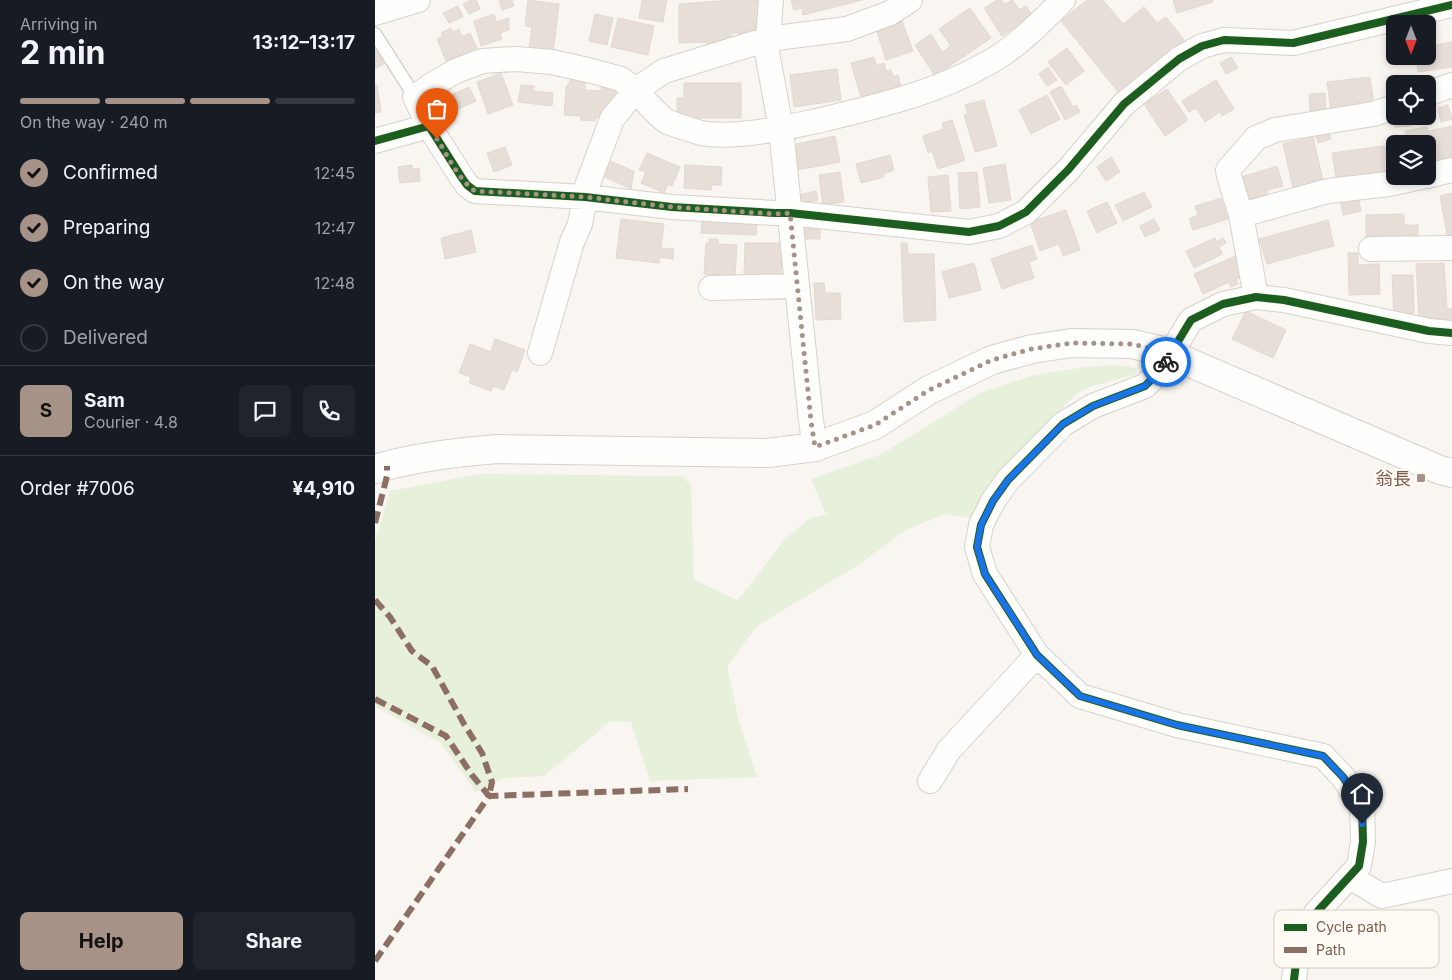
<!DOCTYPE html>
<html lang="en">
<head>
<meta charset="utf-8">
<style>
	body { margin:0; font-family:Inter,"Noto Sans JP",sans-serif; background:#20242c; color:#f1f3f6; height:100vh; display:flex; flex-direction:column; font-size:19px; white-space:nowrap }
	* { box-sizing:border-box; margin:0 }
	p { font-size:16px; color:#9ea1a6 }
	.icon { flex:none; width:28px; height:28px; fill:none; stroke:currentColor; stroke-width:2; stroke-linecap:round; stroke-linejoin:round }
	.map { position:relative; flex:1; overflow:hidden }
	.details { display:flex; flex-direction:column; background:#171b24; width:375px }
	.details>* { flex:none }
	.needle { width:32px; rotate:180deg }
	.buttons { position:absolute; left:1011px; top:15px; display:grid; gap:10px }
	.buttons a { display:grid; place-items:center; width:50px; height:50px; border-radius:8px; background:#171b24; box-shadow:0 2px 8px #0003; font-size:25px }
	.pin { position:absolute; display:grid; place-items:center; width:42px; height:42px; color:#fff; margin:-51px -21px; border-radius:50% 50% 50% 0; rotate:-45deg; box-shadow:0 0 5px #0007 }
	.pin .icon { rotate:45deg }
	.courier { position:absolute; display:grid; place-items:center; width:50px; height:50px; margin:-25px; border:4px solid #1a73e8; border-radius:50%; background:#fff; color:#222; box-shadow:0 1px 6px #0007 }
	.headline em { font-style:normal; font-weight:700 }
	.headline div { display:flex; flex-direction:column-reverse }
	.headline { display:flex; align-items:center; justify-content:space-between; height:85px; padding:0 20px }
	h1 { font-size:32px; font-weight:700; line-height:38px }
	.bar { display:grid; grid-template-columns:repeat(4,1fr); gap:8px 5px; align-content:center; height:60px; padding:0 20px }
	.bar i { height:6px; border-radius:4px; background:#363941 }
	.bar .current { background:#a69286 }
	.bar p { grid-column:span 4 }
	.line { display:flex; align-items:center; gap:12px; padding:0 20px; border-top:1px solid #363941 }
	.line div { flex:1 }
	.round { display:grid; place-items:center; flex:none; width:52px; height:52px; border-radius:8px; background:#20242c }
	ol { padding:0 20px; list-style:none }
	li { display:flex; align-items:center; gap:15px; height:55px }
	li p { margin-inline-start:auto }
	li .icon { padding:5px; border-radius:50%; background:#a69286; color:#111; stroke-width:4 }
	li:last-child { color:#9ea1a6 }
	li i { width:28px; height:28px; border:2px solid #363941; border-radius:50% }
	.cta { display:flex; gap:10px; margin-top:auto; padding:10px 20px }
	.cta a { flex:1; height:58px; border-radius:8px; background:#a69286; color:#111; font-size:20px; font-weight:700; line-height:58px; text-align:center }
	.cta a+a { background:#20242c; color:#f1f3f6 }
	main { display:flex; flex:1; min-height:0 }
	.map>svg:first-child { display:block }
</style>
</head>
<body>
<main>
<section class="details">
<div class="headline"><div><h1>2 min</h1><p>Arriving in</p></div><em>13:12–13:17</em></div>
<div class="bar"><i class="current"></i><i class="current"></i><i class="current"></i><i></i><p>On the way · 240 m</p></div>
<ol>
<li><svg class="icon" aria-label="check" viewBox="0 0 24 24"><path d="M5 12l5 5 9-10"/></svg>Confirmed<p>12:45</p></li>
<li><svg class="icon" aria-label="check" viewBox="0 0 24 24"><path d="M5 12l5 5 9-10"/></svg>Preparing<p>12:47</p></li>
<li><svg class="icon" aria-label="check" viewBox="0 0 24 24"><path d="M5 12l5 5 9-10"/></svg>On the way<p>12:48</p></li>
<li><i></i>Delivered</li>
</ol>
<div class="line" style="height:90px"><b class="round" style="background:#a69286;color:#111">S</b><div><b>Sam</b><p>Courier · 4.8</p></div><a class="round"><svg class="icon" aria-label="chat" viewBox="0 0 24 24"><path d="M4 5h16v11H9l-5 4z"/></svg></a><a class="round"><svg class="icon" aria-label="phone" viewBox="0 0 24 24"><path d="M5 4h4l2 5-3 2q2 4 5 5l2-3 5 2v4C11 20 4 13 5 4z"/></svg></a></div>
<div class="line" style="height:65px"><div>Order #7006</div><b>¥4,910</b></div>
<div class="cta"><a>Help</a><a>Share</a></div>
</section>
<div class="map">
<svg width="1077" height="980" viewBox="0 0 1077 980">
	<rect width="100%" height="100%" fill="#f9f5f0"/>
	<path fill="#e7f0db" d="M740,365L761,368L762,374L711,388L699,396L621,475L597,518L570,514L531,530L483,565L382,626L352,666L363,718L382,777L275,781L256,722L236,721L169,776L129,778L101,792L66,743L0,706V542L15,491L105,474L306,476L316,485L319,580L363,600L410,539L434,519L451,514L436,479L507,454L607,392L656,376L710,367Z"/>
	<path fill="#e6ded7" stroke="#e2d8d2" d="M96,0H101L105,9L94,14L88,4Z
		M124,0H137L139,6L127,10Z
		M153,0L184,4L178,53L154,49L157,27L150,26Z
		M267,0H292L288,22L264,18Z
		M356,0H386L382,36L364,37V33H357V38L332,46V42L304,43V4Z
		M416,0H488L428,15L427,8L419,10Z
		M622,0H626L629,4L638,0L644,10L651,6L658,16L627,36L609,8Z
		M712,0H728L748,24L769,7L782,23L791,17L810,41L775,68L748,98L686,21Z
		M798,0H837L838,2L802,13Z
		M83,6L88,17L74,23L68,13Z
		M595,8L616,38L560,76L540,45L556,34L567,52L576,46L564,29Z
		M119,14L121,22L134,18V30L125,33L127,39L106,46L99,21Z
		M220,14L238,18L232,45L214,41Z
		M243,18L279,26L273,55L236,47Z
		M527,21L538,51L511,60L501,29Z
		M76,28L78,32L84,29L87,37L95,33L102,48L71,61L62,39L68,36L66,33Z
		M1077,42V67L1043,72L1041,56H1052V52H1054L1053,46Z
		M0,48L9,64L0,69Z
		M692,48L709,71L691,85L673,62Z
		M499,57L501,66L509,63L511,71L516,70L518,77L523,75L526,86L486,97L476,63Z
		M856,57L863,68L851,74L845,63Z
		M673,67L682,80L672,86L664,74Z
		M462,69L466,100L419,107L415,75Z
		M126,73L138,105L113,114L102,82Z
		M199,74L209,75L210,90L226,91L227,82L241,87L240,103L232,118L221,117L220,121L206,120V116L189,115L191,88Z
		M995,77L999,105L956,111L952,82Z
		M841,80L859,109L847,116L845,112L830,122L821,108L814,112L807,101Z
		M309,83H366V118H302V98H309Z
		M2,85L6,112L0,113V86Z
		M146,85L159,86L158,91L178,93L177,106L143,102Z
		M686,86L698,107L701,105L705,112L690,120L675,92Z
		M94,87L101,101L81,110L78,103L81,102L78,94Z
		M792,89L813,120L790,136L769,104Z
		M950,93L951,110L935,111L934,94Z
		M672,95L685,119L656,134L644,110Z
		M609,100L622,146L600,152L589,115L593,114L590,105Z
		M1073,105L1077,119L1066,122L1063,108Z
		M1019,112L1020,116H1035L1036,126L1020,127Z
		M577,120L590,160L563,169L557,151L553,153L548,136L569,129L567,123Z
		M1077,126V161L1052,166V144H1033L1030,131L1052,127L1053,131Z
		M953,129L956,139L943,143L940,133Z
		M460,136L465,162L422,170L417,145Z
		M938,137L949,185L919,192L908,144Z
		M1016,145L1018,160L1009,161L1011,176L962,183L957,153Z
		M130,147L137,165L119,172L112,153Z
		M272,153L305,167L297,186L293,184L289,193L266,183L271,172L264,170Z
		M515,155L519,170L508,174L509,177L486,183L481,164Z
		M736,157L745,172L731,181L722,167Z
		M235,161L259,171L256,189L228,176Z
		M630,164L636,200L614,203L608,168Z
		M37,165V169L44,168L45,181L25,183L23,167Z
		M310,165L347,167L346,185H337L336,190L309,188Z
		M902,166L908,186L892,190L894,199L875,205L866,177Z
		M465,172L469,202L448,205L444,175Z
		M602,172L605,207L585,209L583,173Z
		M573,175L576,211L556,212L553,177Z
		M441,191L443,200L425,204L423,195Z
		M769,192L777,207L748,221L740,205Z
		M1077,193V239L1073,240L1065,196Z
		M983,196L986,211L968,215L965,199Z
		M846,198L853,219L818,230L814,219L823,215L820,206Z
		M732,202L742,223L722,233L712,211Z
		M691,210L705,250L688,256L684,244L665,251L655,222Z
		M1029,214V225H1043V240L991,241V215Z
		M246,219L289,224L286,248L299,249L298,259L285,257L284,263L241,258Z
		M779,219L785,230L770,237L765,226Z
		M327,220L382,222L381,235L326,233Z
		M953,220L959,246L892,264L884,239Z
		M430,228H445V239H431Z
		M96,230L101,252L70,259L66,238Z
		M840,238L842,242L848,238L851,243L844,247L847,254L819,268L811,251Z
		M334,239H343V244L362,245L360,276L329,274L331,243H334Z
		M370,243H407L406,278L369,276Z
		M526,243H532L533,254H559L561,320L529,322Z
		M657,245L662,259L654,262L659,278L627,289L616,259Z
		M973,253H983V265L1004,264L1005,294L974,295Z
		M865,254L874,274L861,279L863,284L856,287L854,282L828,294L819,274Z
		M599,263L606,290L574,298L567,272Z
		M1069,263L1072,309L1077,308V319H1044L1041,264Z
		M1017,275H1038L1039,313L1019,314Z
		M439,283H449L450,293H465L466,319L441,320Z
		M871,311L911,330L898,358L857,339Z
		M120,339L150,350L142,372L137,370L129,390L118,386L116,391L94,383L96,377L84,373L95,344L116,352Z"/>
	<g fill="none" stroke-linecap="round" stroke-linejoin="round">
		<defs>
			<path id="service" d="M0,34L40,97"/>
			<path id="minor" d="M396,0L392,52L406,129L436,421L440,447
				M535,0L515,13L472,29L393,39L289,71L261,90C269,99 283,117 293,122C303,126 315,130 326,133C359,139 409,128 442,121C505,106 574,90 629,53C651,38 670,18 688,0
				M0,13L43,0
				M1052,94L1077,85
				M54,126L40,97L58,84L81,71L107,61L141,59L177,62L217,71L246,79L261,90L237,119L212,186L205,224L197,242L165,353
				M0,141L54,126L87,178L92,185L100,191L210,197L297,207L400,213H415L594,232L624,226L651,212L693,170L749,104L804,59L827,46L849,40L918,43L1077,5
				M1052,176L1077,170
				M866,215L953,191L1014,184L1050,176
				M996,249L1077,248
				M336,288L422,286
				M881,297L866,215L854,176L853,170L881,138L900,130L998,114L1020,107
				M555,781L574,750L662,655
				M975,877L1007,896L1077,881
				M919,980L922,954L941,913L984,866L988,842L987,806L968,777L948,756L802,725L705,696L662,655L610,574L602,547L606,525L618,501L633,480L688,424L718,406L770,386L785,371L816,320L848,304L881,297L909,300L1054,331L1077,333"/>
			<path id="tertiary" d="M0,469C40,457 81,452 123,449L393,453L440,447L500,425L554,390L617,360L657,349L697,343L757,344L797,353L813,362L1065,470L1077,473"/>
		</defs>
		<use href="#service" stroke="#d7d1cb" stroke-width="15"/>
		<use href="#minor" stroke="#d7d1cb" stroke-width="26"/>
		<use href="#tertiary" stroke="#d7d1cb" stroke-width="30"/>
		<use href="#service" stroke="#fefefd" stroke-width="12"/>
		<use href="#minor" stroke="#fefefd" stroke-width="24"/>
		<use href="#tertiary" stroke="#fefefd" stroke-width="28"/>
		<path stroke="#8d6e63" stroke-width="6" stroke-dasharray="12 6" stroke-linecap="butt" d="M0,523L12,476V466
			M0,600L15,617L37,651L57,666L89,724L107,753L117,782L114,796
			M0,699L71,736L97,775L114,796
			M0,961L114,796L313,789"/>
		<defs>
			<path id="cycleway" d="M0,141L54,126L87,178L92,185L100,191L210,197L297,207L400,213H415L594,232L624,226L651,212L693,170L749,104L804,59L827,46L849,40L918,43L1077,5
				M919,980L922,954L941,913L984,866L988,842L987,806L968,777L948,756L802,725L705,696L662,655L610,574L602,547L606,525L618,501L633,480L688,424L718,406L770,386L785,371L816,320L848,304L881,297L909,300L1054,331L1077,333"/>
		</defs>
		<use href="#cycleway" stroke="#fffaf3" stroke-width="11"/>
		<use href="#cycleway" stroke="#1b5e20" stroke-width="8"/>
	</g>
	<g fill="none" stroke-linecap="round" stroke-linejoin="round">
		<path stroke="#a69286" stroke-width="5" stroke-dasharray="0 9" d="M62,139C73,156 83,179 100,191L210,197L297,207L400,214L415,213L436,421L440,447L500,425L554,390L617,360L656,349L697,343L757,344L797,353L791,362"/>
		<path stroke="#1a73e8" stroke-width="6" d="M791,362L785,371L770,386L718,406L688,424L633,480L618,501L606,525L602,547L610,574L662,655L705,696L802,725L948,756L968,777L987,806V824"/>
	</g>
	<rect fill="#a69286" stroke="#fffaf3" stroke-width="2" x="1041" y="473" width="10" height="10" rx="2.5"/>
	<g text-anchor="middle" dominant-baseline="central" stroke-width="4" stroke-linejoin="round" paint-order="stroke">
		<g font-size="18" fill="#7a5c4d" stroke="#fffaf3" text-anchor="end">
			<text x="1036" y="478">翁長</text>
		</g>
	</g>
	<rect x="899" y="910" width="165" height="58" rx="8" fill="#fffaf3" stroke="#d7cbc1" stroke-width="1"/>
	<rect x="909" y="924" width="23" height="7" fill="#1b5e20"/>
	<rect x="909" y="947" width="23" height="6" fill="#8d6e63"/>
	<g font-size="14" fill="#7a5c4d">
		<text x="941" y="932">Cycle path</text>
		<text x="941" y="955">Path</text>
	</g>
</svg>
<div class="buttons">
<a><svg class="needle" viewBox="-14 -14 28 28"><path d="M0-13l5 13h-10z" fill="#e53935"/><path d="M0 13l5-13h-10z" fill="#9ea1a6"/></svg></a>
<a><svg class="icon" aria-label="locate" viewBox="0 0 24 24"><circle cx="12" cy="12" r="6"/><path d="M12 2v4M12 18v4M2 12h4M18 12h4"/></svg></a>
<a><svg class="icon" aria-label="layers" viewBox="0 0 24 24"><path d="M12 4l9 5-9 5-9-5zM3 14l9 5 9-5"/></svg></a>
</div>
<div class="pin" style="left:62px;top:139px;background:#ea580c"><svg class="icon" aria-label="bag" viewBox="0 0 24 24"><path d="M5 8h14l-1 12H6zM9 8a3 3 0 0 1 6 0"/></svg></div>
<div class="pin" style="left:987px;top:824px;background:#1f2937"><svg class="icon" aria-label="home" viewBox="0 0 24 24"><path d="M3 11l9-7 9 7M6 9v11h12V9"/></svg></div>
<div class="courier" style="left:791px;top:362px"><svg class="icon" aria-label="bike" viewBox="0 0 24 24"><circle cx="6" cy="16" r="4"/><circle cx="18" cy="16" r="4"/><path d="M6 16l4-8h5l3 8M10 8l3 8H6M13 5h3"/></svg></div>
</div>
</main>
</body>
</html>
